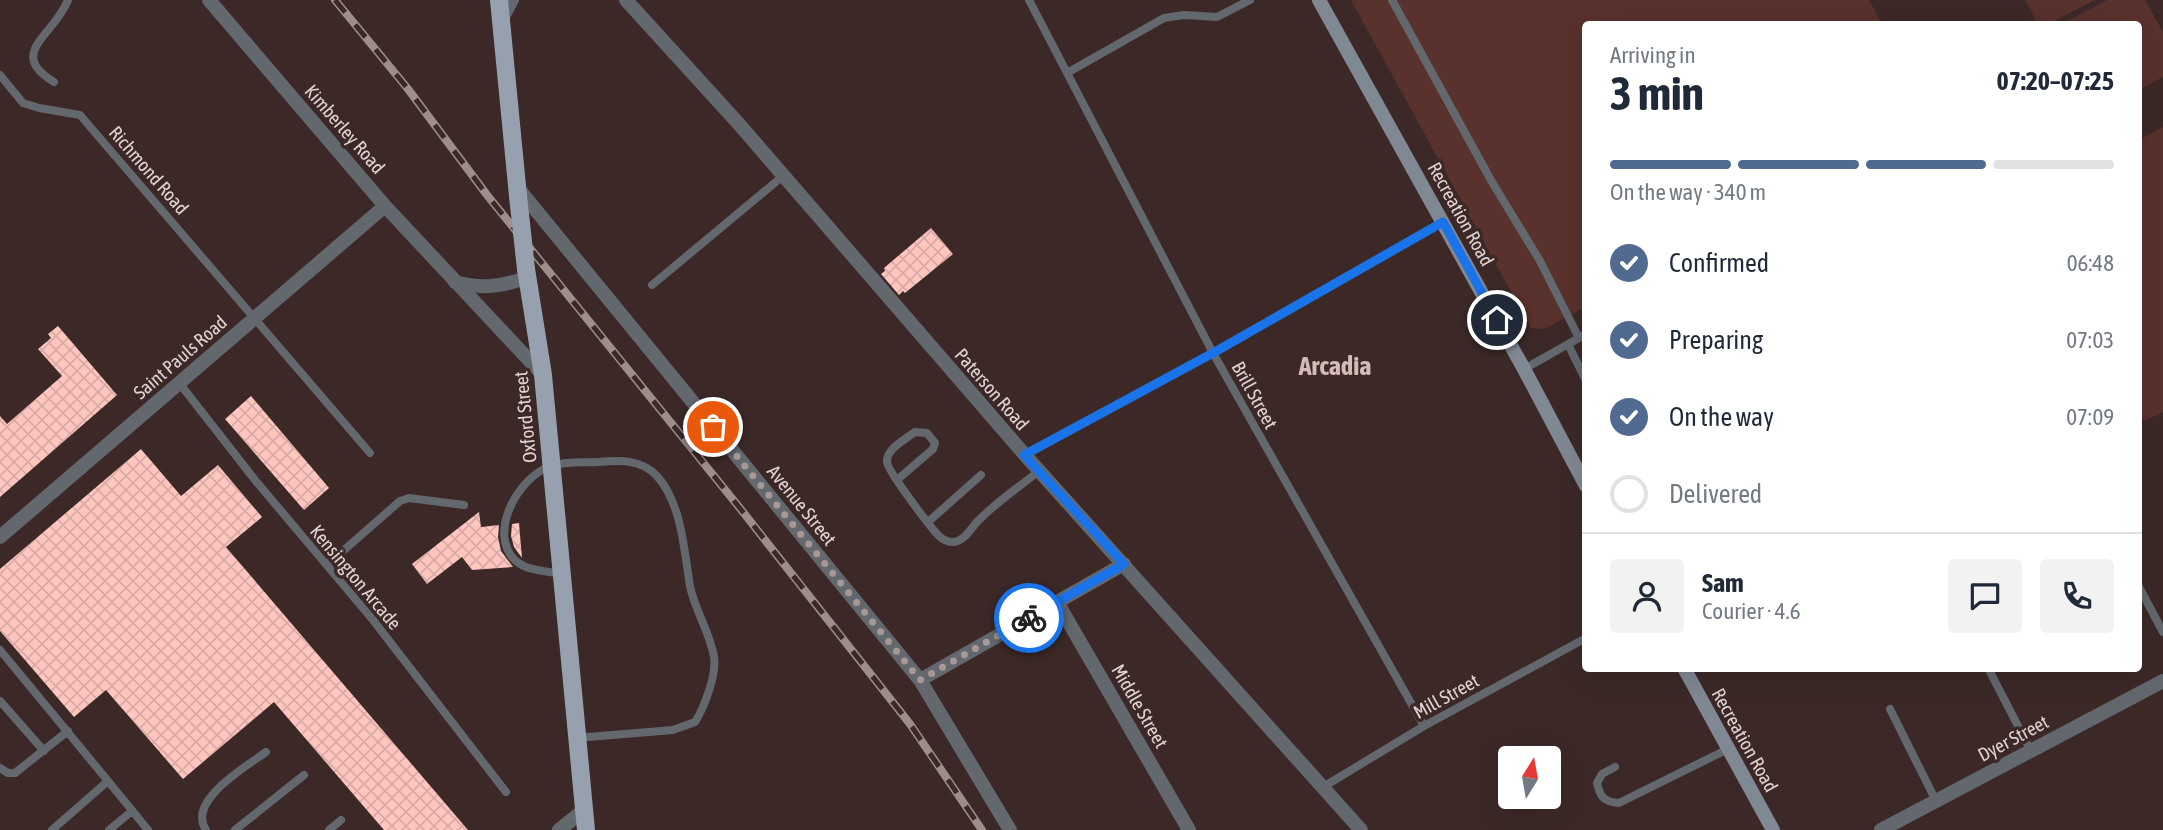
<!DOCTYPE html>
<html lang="en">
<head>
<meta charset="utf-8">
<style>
	body { margin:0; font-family:"Asap Condensed",sans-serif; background:#f2f2f3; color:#1f2937; height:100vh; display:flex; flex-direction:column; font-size:26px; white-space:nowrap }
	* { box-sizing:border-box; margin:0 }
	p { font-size:23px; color:#747a83 }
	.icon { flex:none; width:38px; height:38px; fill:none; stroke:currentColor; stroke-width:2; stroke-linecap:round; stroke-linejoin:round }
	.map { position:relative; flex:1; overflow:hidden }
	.drawer { position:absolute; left:1582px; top:21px; width:560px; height:651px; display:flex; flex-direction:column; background:#fff; border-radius:7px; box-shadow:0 7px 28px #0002 }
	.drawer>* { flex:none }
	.needle { width:46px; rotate:11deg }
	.buttons { position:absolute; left:1498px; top:746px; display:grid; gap:14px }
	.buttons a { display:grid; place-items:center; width:63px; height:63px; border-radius:7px; background:#fff; box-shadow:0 7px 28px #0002; font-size:35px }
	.pin { position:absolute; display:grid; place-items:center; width:60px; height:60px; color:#fff; margin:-30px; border:4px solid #fff; border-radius:50%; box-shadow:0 2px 7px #0007 }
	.courier { position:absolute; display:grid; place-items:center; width:70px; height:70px; margin:-35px; border:5px solid #1a73e8; border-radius:50%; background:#fff; color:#222; box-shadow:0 2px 9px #0007 }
	.headline em { font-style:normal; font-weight:700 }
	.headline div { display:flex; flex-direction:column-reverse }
	.headline { display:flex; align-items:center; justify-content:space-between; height:119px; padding:0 28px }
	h1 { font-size:46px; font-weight:700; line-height:52px }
	.bar { display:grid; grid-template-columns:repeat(4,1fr); gap:10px 7px; align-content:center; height:84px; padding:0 28px }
	.bar i { height:9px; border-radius:5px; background:#e0e1e3 }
	.bar .current { background:#506a90 }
	.bar p { grid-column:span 4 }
	.line { display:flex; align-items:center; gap:18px; padding:0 28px; border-top:2px solid #e0e1e3 }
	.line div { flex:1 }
	.round { display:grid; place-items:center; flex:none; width:74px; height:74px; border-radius:7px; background:#f2f2f3 }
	ol { padding:0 28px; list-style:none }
	li { display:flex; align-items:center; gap:21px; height:77px }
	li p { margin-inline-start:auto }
	li .icon { padding:7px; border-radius:50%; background:#506a90; color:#fff; stroke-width:4 }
	li:last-child { color:#747a83 }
	li i { width:38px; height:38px; border:4px solid #e0e1e3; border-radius:50% }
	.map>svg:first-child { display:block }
</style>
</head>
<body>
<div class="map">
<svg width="2163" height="830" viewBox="0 0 2163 830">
	<defs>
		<pattern id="building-cross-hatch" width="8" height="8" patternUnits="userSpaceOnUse" patternTransform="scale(1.75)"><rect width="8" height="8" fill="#ffc6bf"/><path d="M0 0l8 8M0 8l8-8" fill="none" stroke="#d9aba5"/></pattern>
	</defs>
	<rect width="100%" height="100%" fill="#3c2927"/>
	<path fill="#59312d" d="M1351,0H1869L1882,24H1586L1585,307L1544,329L1531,328Z
		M2025,0H2095L2049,24H2038Z
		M2107,0H2145L2163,32V77L2139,90L2138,24H2062Z
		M2163,127V412L2144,421L2138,411L2139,140Z"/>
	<path fill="url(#building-cross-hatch)" d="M931,228L953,254L905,293L903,291L899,295L881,274L885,271L884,268Z
		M58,326L117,395L0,497V416L7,424L62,376L38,349L51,338L48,334Z
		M251,396L329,488L304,510L225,419Z
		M141,449L181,496L218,465L262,517L226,547L468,830H384L274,702L183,779L106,690L74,717L0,631V569Z
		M479,512L481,527L499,525L498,537L501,551L513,567L472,570L462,557L427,584L412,564Z
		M519,523L522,558L514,547L511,536L512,524Z"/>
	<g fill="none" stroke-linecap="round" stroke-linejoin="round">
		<path stroke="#63686f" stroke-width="8" d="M1029,0L1213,353L1424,726
			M1392,0L1492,182L1540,261L1579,338
			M1067,73L1164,18L1184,15L1217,17L1250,0
			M0,75L23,103L39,108L80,115L370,453
			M54,82C6,53 54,36 68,0
			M652,285L783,176
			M1568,344L1586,381
			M1524,369L1586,334
			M180,384L255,480L373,620L506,792
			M1025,455L1213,353L1443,222
			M897,480L933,449L935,443L927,433L915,432C906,439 886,449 887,462C887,470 931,528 939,536C943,540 947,542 953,542C964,541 970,530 977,522C995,503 1019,487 1039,471
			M928,522L981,475
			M327,565L400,501L409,498L464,505
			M561,574C547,571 527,571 516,561C486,534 519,476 551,466C565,461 583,463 598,462C620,460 641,459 657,476C682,504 684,551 690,586C695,611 710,632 714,657C717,674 704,708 695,722L673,730L576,738
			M2138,585L2163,632
			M0,650L108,781L52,830
			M1988,668L2031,751
			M0,701L44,751
			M1890,709L1936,801
			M1615,767L1602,774L1597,783C1600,797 1604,802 1619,803L1728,749
			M0,768L8,773H15L68,731
			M108,781L148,830
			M1323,787L1424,726L1586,638
			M109,830L132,811
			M206,830C186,801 247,766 266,752
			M235,830L304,775
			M329,830L341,820"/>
		<path stroke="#63686f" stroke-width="14" d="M209,0L385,206L543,375
			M626,0L738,123L1025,455L1361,830
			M501,20L512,0
			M517,187L920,680L1010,830
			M455,282C481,289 502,287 528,277
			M0,537L385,206
			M1057,602L1189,830
			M920,680L1124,564
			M559,830L584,810
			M1881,830L2163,681"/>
		<path stroke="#808893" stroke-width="14" d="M1319,0L1524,369L1586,486
			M1684,668L1773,830"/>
		<path stroke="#96a0af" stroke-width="18" d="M499,0L518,196
			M526,269L543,375L586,830"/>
		<defs>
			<path id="rail" d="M335,0L408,89L487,195L739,507L910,724L982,830"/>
		</defs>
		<use href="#rail" stroke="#9d8e8c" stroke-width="8"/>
		<use href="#rail" stroke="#3c2927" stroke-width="5" stroke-dasharray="16" stroke-linecap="butt"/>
		<path stroke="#96a0af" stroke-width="18" d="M518,196L526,269"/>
	</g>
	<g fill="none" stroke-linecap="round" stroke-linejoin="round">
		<path stroke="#a79896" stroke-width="7" stroke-dasharray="0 12.6" d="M713,427L920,680L1029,618"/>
		<path stroke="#1a73e8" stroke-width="9" d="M1029,618L1124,564L1024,455L1213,353L1443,222L1497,320"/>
	</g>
	<g text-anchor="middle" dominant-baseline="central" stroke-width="7" stroke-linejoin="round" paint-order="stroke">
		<g font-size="19" fill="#e0d3d2" stroke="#3c2927">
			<text transform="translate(345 129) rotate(49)">Kimberley Road</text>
			<text transform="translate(149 170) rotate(49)">Richmond Road</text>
			<text transform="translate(1461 214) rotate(61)">Recreation Road</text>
			<text transform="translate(180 357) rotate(-41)">Saint Pauls Road</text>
			<text transform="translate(992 389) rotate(49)">Paterson Road</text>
			<text transform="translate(1255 395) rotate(61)">Brill Street</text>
			<text transform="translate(525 417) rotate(-96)">Oxford Street</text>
			<text transform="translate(802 505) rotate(51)">Avenue Street</text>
			<text transform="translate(356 577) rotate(50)">Kensington Arcade</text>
			<text transform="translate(1446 696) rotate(-29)">Mill Street</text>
			<text transform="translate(1140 706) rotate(60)">Middle Street</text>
			<text transform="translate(2013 738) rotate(-28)">Dyer Street</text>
			<text transform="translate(1745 740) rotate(61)">Recreation Road</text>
		</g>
		<g font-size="26" font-weight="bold" fill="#d4bbb8" stroke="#3c2927">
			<text x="1335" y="366">Arcadia</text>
		</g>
	</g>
</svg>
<div class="buttons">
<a><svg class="needle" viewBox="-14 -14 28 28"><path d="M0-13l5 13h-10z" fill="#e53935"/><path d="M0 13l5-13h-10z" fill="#747a83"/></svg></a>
</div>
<div class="pin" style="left:713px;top:427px;background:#ea580c"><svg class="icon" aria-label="bag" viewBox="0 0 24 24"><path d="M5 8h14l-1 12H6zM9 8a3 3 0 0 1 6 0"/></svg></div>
<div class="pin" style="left:1497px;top:320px;background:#1f2937"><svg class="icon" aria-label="home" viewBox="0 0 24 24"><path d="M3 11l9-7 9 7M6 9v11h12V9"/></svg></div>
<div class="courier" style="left:1029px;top:618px"><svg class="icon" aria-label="bike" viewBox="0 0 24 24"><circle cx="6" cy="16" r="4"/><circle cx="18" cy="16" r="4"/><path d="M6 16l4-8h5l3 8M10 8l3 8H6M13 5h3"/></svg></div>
<section class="drawer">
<div class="headline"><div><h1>3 min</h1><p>Arriving in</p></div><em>07:20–07:25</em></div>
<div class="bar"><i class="current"></i><i class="current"></i><i class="current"></i><i></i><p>On the way · 340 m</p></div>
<ol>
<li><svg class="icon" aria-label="check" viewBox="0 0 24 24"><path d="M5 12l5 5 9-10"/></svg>Confirmed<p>06:48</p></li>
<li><svg class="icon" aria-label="check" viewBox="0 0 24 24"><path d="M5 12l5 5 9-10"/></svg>Preparing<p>07:03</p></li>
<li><svg class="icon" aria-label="check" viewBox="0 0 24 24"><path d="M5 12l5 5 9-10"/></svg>On the way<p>07:09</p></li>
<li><i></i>Delivered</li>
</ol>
<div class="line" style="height:126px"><a class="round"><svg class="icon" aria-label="person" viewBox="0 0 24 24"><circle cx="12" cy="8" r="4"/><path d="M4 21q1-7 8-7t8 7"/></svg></a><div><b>Sam</b><p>Courier · 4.6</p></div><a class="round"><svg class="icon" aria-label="chat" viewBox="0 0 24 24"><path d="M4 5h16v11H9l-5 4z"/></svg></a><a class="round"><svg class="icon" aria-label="phone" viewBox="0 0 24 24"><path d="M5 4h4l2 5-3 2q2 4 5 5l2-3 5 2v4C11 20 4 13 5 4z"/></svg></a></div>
</section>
</div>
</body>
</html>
